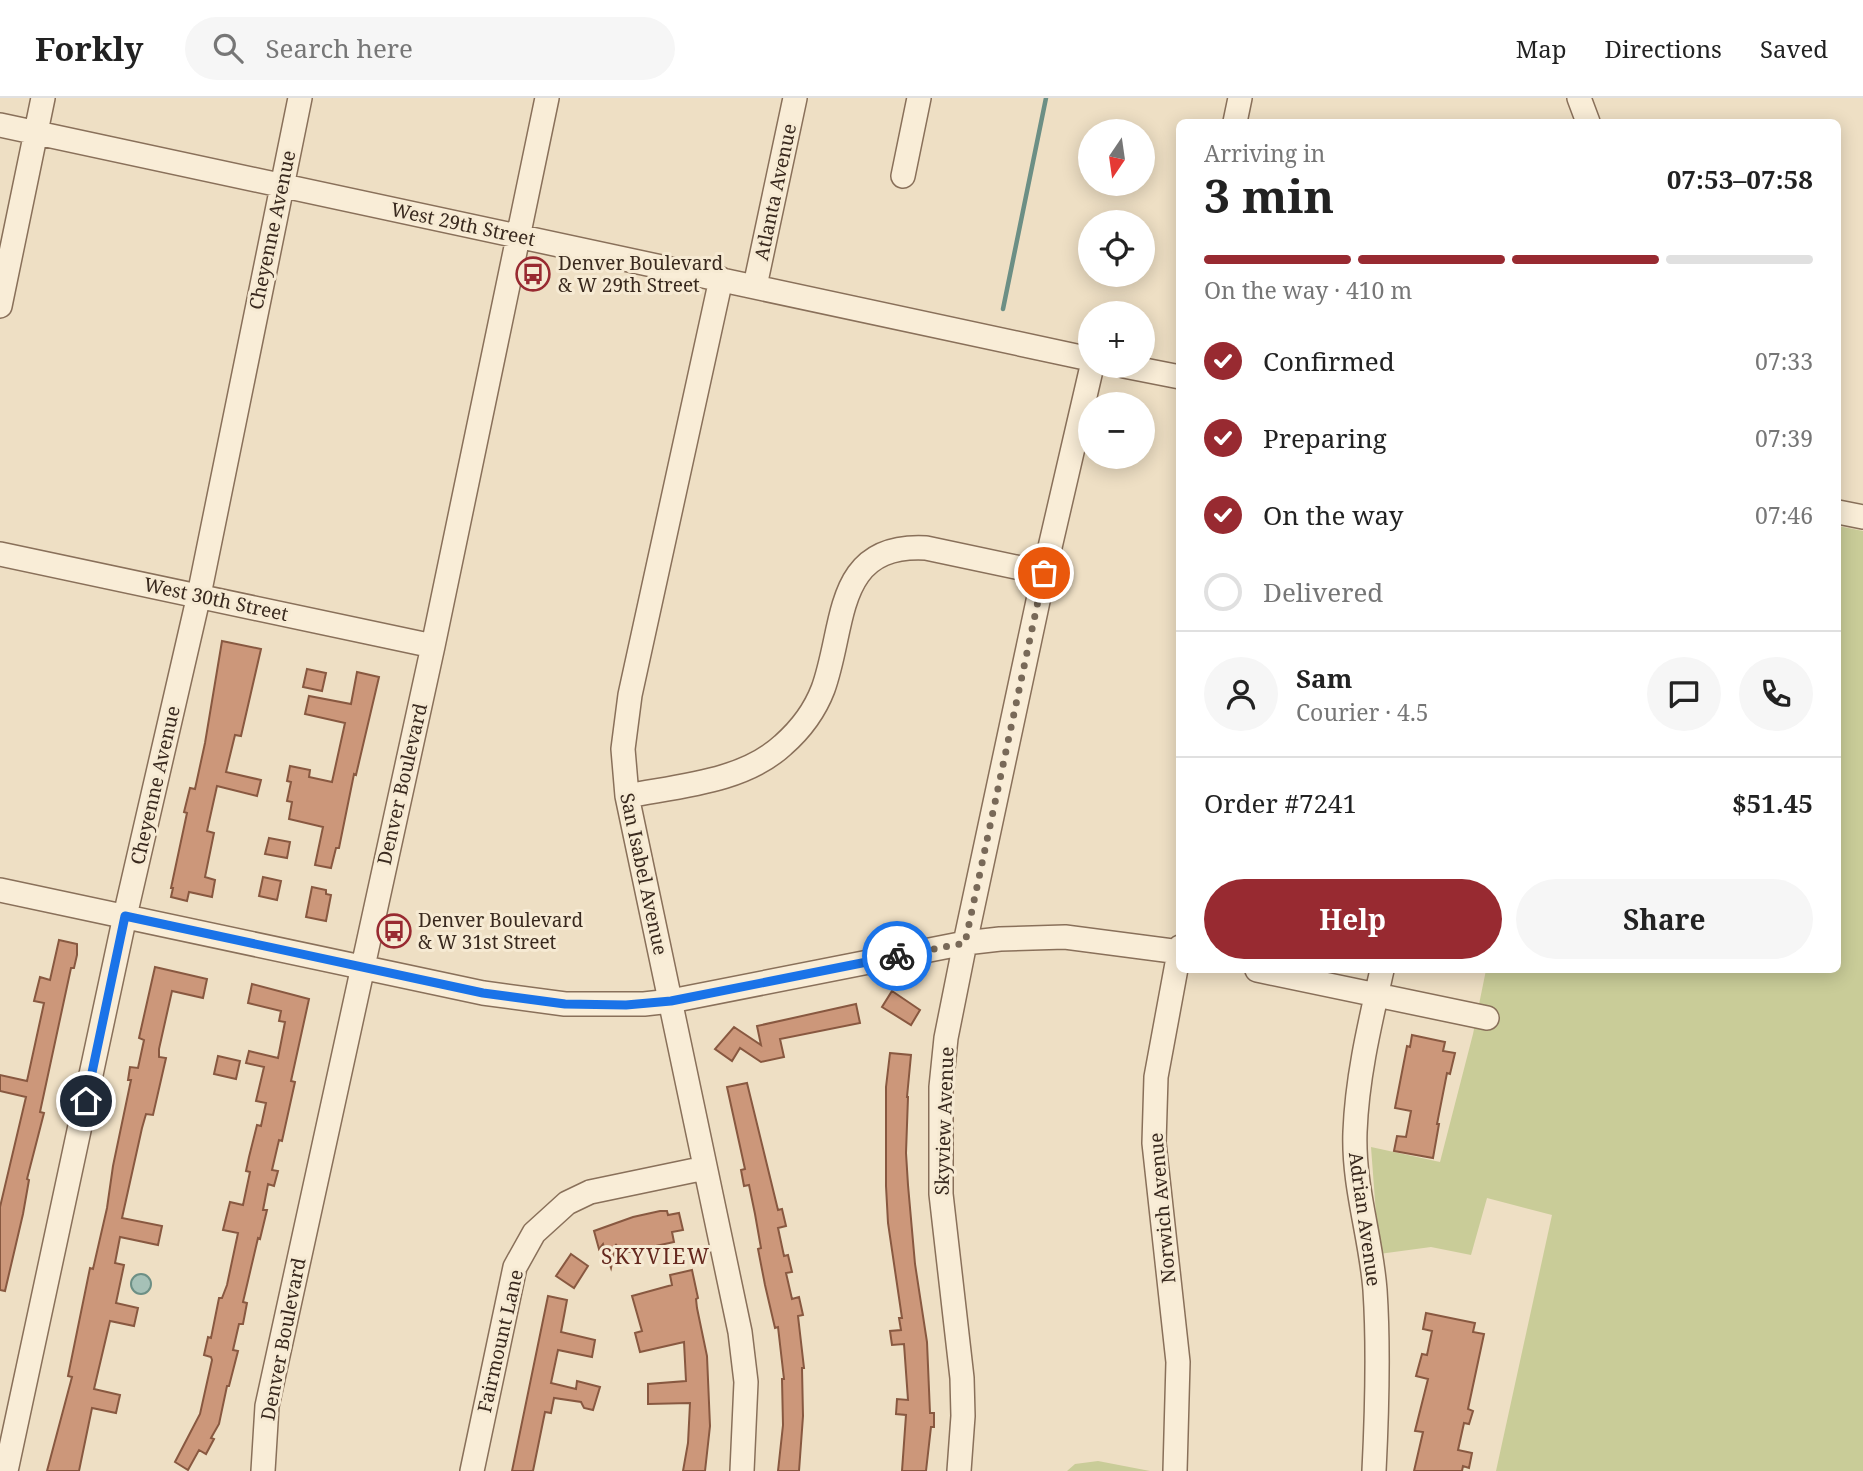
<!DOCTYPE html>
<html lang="en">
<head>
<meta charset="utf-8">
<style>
	body { margin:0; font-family:"Noto Serif",serif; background:#f6f6f6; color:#222; height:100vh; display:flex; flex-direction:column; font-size:26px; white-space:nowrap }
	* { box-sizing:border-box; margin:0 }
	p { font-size:23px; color:#767676 }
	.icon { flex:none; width:38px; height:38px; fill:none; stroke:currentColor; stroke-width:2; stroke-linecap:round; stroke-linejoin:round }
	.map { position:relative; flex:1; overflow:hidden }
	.sheet { position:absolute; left:1176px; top:21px; width:665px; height:854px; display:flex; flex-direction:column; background:#fff; border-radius:10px; box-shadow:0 4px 18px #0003 }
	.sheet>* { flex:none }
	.needle { width:46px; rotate:193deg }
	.buttons { position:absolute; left:1078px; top:21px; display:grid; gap:14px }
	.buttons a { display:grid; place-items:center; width:77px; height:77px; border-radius:50%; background:#fff; box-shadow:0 4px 18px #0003; font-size:35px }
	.pin { position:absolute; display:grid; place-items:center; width:60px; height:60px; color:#fff; margin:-30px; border:4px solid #fff; border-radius:50%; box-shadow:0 2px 7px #0007 }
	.courier { position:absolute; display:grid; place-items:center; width:70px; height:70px; margin:-35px; border:5px solid #1a73e8; border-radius:50%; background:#fff; color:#222; box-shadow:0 2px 9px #0007 }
	.head em { font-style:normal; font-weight:700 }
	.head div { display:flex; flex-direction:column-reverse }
	.head { display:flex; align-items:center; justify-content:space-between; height:119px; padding:0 28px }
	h1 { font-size:46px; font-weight:700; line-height:52px }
	.bar { display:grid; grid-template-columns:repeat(4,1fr); gap:10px 7px; align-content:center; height:84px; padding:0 28px }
	.bar i { height:9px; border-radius:5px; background:#e0e0e0 }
	.bar .on { background:#982a31 }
	.bar p { grid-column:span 4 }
	.line { display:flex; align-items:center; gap:18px; padding:0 28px; border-top:2px solid #e0e0e0 }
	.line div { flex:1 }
	.round { display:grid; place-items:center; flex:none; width:74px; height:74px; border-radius:37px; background:#f6f6f6 }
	ol { padding:0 28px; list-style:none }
	li { display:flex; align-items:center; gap:21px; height:77px }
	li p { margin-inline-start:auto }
	li .icon { padding:7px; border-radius:50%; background:#982a31; color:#fff; stroke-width:4 }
	li:last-child { color:#767676 }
	li i { width:38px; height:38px; border:4px solid #e0e0e0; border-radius:50% }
	.button { display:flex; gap:14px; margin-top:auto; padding:14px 28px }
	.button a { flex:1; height:80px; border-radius:42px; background:#982a31; color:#fff; font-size:28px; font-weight:700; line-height:80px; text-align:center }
	.button a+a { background:#f6f6f6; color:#222 }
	header { display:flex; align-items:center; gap:42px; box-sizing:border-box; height:98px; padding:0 35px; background:#fff; border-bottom:2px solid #e0e0e0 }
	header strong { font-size:33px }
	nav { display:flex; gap:38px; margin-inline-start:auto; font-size:24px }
	.search { width:490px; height:63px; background:#f6f6f6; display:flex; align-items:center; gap:18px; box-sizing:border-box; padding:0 24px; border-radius:38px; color:#767676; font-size:26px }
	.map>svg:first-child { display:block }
</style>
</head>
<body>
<header>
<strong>Forkly</strong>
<div class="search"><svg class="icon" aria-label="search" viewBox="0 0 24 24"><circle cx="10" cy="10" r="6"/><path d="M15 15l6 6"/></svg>Search here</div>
<nav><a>Map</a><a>Directions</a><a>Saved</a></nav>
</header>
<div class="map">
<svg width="1863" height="1373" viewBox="0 0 1863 1373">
	<rect width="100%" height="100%" fill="#eedfc4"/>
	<path fill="#c9cc98" d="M1838,428L1863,433V1373H1496L1552,1117L1487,1100L1471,1157L1431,1149L1379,1156L1371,1049L1440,1064L1473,936L1486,872H1838Z
		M1098,1363L1150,1373H1067L1075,1366Z"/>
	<path fill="#a6c1b7" stroke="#6c8f85" stroke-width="2" d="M131 1186a10 10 0 1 1 20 0a10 10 0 1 1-20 0Z"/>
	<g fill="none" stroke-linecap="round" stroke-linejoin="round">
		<path stroke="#6c8f85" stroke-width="4.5" d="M1003,211L1046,0"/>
	</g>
	<path fill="#cc977a" stroke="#885840" stroke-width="2" d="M222,543L261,551L241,638L235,637L226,674L261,682L257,698L217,688L207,733L214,735L205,779L215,782L212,799L189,794L187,803L171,799L173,790H171L187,715L184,714L190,690L195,691L205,645Z
		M307,571L326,575L322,593L303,589Z
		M357,574L379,579L356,677L354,676L339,750H336L331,770L315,767L323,729L289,721L292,704L287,703L291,684L287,683L290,668L310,672L309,679L332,684L345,625L305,616L309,598L351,606Z
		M269,740L290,744L287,760L265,756Z
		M263,779L281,783L277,802L259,798Z
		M312,789L326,792V796L331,797L326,823L306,819Z
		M59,842L77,846V857L74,870H71L40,1014L44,1015L27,1081L29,1082L23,1116L5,1193L0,1192V1109L26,999L0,993V977L27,983L44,905L34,903L40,879L50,882Z
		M155,869L207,881L203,900L172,893L159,951V959L166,960L153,1017L146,1016L142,1030L122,1120L162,1128L158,1147L120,1139L115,1165L124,1167L116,1205L138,1210L134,1228L110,1223L94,1291L120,1297L116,1315L92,1310L79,1373H47L72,1279L68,1278L90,1170L93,1171L107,1110L113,1068L131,982H128L130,969L138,970L144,942L139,940Z
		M252,886L309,901L291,983L295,984L282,1043L279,1042L272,1072L278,1073L274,1088L268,1086L263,1112H267L260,1141L258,1140L243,1204L247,1205L243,1226H239L233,1252L238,1253L229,1288H227L219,1326L211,1340L214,1341L206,1356L199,1352L188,1372L175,1364L200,1316L212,1262L211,1259L204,1257L208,1239L211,1240L219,1200H222L227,1187L238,1135L223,1132L230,1104L243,1107L250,1074L246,1073L249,1059L257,1027L261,1028L266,1005L256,1003L264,969L246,965L249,953L278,960L285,924L279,923L281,913L248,905Z
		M892,893L920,912L911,927L882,909Z
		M856,906L860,925L780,941L784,959L761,964L740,950L732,963L715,951L734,929L761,947L757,928Z
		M1412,937L1445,944L1443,953L1455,955L1450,976L1447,975L1437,1026H1439L1433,1060L1394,1053L1397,1038L1406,1039L1411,1013L1395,1010L1407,948L1410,949Z
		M890,955L911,957L907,999H908L906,1055L908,1087L915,1166L927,1244L930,1315H934V1329H931L926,1373H902L906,1317L896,1316L897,1301L908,1302L904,1246L892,1247L890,1233L901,1232L899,1220H902L888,1125L886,1088V989Z
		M218,958L240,963L236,981L214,976Z
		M747,985L778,1112L782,1111L786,1128L778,1130L784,1158L788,1157L792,1174L786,1175L792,1201L799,1199L803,1217L798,1218L804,1270H802L803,1318L799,1373H778L783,1327L782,1281H784L778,1229L775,1230L765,1187L758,1151L761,1150L755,1116L749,1087L744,1088L741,1072L745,1071L727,989Z
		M660,1113H667L668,1117L679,1115L683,1132L672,1134L674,1144L619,1156L616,1146L611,1170L603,1146L599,1151L594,1133L633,1119Z
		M571,1156L588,1168L574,1190L556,1178Z
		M692,1172L698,1200L696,1201L697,1210L707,1258L710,1328L705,1373H683L688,1345L690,1305L648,1306V1286L686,1283L684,1244L640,1254L635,1235L642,1233L632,1198L672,1187L670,1177Z
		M548,1198L567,1202L561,1234L595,1242L592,1259L558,1252L551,1285L576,1291L577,1283L600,1289L593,1312L584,1310L581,1304L554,1300L551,1315L545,1314L533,1373H512Z
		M1426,1215L1475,1225L1473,1234L1484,1236L1468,1311L1473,1313L1469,1326L1464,1325L1458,1352L1472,1355L1469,1370L1463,1368L1462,1373H1414L1423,1334L1415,1333L1428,1281L1416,1278L1422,1256L1427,1257L1432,1233L1423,1231Z"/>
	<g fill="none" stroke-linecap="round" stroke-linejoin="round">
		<defs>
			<path id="minor" d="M1579,0L1588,24
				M1235,24L1240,0
				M0,27L1090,261
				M903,78L919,0
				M721,181L630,597L623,651L627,698L740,1234L746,1284L742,1373
				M755,188L795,0
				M0,208L43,0
				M1124,268L1180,279
				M1838,414L1863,419
				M0,456L433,548
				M627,698C678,688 743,684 783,647C800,632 815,612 823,591C846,528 833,445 926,450L1044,475
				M0,792L483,895L565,906H644L671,903L965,845L1000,841L1065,839L1180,854
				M1257,872L1487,920
				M6,1373L125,818L199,497L300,0
				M263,1373L267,1308L433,548L547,0
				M472,1373L515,1169L534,1135L567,1105L590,1094L705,1070
				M959,1373L963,1318L962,1280L941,1096V989L946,940L965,845L1044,475L1092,268
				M1175,1373L1178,1264L1154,1045L1156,979L1180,849
				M1374,1373C1377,1313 1379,1252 1375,1192C1371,1139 1353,1088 1355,1034C1357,979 1370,925 1382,872"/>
		</defs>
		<use href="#minor" stroke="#89705a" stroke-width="26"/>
		<use href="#minor" stroke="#f9edd7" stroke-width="23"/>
	</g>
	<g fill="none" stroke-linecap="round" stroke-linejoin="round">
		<path stroke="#786958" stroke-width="7" stroke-dasharray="0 12.6" d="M897,858L965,845L1044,475"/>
		<path stroke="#1a73e8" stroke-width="9" d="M86,1003L125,818L483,895L565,906L626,907L671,903L897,858"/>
	</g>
	<defs>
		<symbol id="bus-ring" viewBox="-11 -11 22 22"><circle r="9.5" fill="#f6ead3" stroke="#982a31" stroke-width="1.5"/><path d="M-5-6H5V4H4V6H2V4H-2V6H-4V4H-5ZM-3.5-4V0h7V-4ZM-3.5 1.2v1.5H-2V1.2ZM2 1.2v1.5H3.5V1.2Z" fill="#982a31"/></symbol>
	</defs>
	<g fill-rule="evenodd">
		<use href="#bus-ring" x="514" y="157" width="38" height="38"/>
		<use href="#bus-ring" x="375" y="814" width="38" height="38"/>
	</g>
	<g text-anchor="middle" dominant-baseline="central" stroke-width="6" stroke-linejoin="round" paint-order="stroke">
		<g font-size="19" fill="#39291e" stroke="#f6ead3">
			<text transform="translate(775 94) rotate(-78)">Atlanta Avenue</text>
			<text transform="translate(463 126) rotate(12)">West 29th Street</text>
			<text transform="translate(272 132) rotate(-78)">Cheyenne Avenue</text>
			<text transform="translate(216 501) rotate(12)">West 30th Street</text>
			<text transform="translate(402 686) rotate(-77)">Denver Boulevard</text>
			<text transform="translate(155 687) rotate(-77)">Cheyenne Avenue</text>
			<text transform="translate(644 776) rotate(78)">San Isabel Avenue</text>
			<text transform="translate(944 1023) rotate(-88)">Skyview Avenue</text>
			<text transform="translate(1162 1110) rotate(-95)">Norwich Avenue</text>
			<text transform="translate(1365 1121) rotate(82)">Adrian Avenue</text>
			<text transform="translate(283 1241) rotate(-79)">Denver Boulevard</text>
			<text transform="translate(500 1243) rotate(-77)">Fairmount Lane</text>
		</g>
		<g font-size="19" fill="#39291e" stroke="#f6ead3" text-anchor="start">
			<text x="558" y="165">Denver Boulevard<tspan x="558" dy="22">&amp; W 29th Street</tspan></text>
			<text x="418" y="822">Denver Boulevard<tspan x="418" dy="22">&amp; W 31st Street</tspan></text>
		</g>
		<g font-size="21" letter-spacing="2" fill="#65281e" stroke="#f6ead3">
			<text x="656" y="1158">SKYVIEW</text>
		</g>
	</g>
</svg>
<div class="buttons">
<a><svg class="needle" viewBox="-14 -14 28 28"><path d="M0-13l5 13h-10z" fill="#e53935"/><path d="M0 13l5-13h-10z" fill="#767676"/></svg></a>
<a><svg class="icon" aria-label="locate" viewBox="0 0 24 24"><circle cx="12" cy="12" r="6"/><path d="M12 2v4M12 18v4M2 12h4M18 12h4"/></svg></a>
<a>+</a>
<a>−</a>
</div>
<div class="pin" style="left:1044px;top:475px;background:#ea580c"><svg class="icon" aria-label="bag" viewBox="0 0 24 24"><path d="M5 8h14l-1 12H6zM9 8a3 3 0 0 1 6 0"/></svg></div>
<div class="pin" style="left:86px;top:1003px;background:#1f2937"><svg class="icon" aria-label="home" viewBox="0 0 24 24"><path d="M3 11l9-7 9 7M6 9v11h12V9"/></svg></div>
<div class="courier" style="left:897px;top:858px"><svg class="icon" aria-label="bike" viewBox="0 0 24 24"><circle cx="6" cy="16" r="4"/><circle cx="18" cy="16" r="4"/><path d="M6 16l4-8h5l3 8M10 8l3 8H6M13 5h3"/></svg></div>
<section class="sheet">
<div class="head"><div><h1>3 min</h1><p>Arriving in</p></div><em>07:53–07:58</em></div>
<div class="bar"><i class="on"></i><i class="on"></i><i class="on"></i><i></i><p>On the way · 410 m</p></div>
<ol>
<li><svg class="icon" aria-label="check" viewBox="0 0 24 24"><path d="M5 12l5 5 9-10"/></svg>Confirmed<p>07:33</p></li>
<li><svg class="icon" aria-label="check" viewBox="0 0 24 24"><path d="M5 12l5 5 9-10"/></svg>Preparing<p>07:39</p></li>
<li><svg class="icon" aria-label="check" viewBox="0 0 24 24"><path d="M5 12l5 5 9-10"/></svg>On the way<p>07:46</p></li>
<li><i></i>Delivered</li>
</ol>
<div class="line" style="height:126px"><a class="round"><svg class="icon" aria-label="person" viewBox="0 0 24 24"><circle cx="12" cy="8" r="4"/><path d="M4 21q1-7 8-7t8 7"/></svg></a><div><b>Sam</b><p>Courier · 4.5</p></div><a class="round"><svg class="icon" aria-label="chat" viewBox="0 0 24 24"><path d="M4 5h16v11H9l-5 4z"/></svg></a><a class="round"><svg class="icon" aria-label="phone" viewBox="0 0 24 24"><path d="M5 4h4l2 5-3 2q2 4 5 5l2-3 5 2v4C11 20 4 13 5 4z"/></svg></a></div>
<div class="line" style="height:91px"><div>Order #7241</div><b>$51.45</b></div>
<div class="button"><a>Help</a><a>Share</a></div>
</section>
</div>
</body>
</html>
